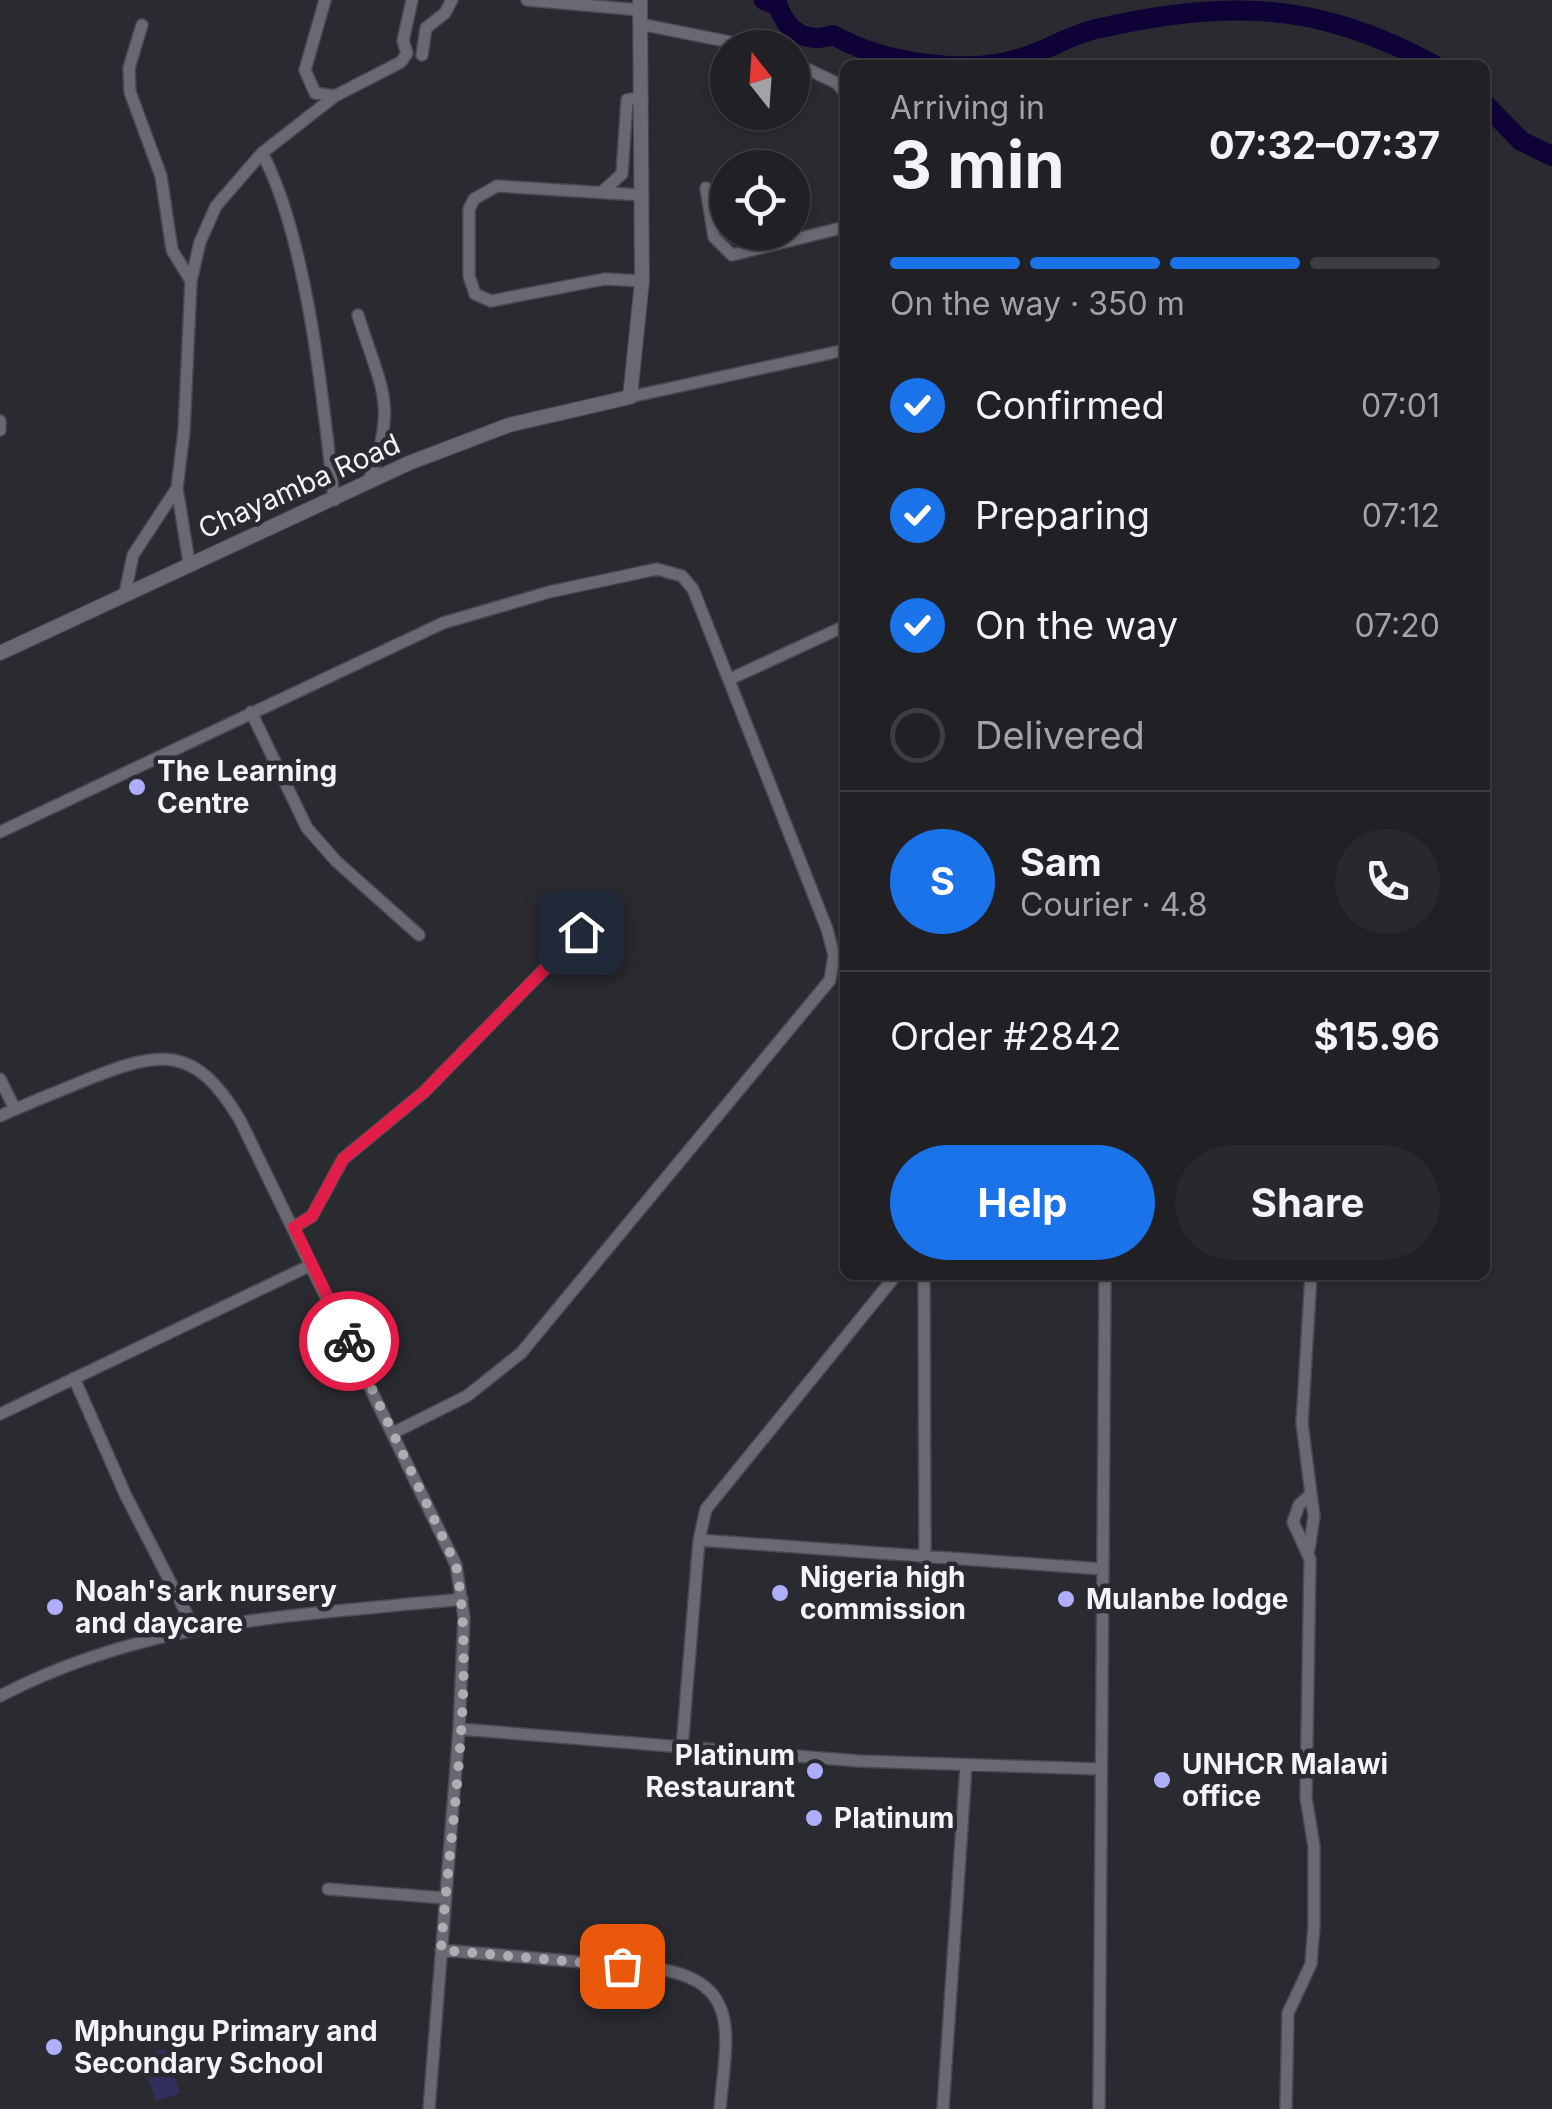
<!DOCTYPE html>
<html lang="en">
<head>
<meta charset="utf-8">
<style>
	body { margin:0; font-family:Inter,sans-serif; background:#28282d; color:#f1f3f6; height:100vh; display:flex; flex-direction:column; font-size:38px; white-space:nowrap }
	* { box-sizing:border-box; margin:0 }
	p { font-size:32px; color:#a2a3a7 }
	.icon { flex:none; width:55px; height:55px; fill:none; stroke:currentColor; stroke-width:2; stroke-linecap:round; stroke-linejoin:round }
	.map { position:relative; flex:1; overflow:hidden }
	.side { position:absolute; left:840px; top:60px; width:650px; height:1220px; display:flex; flex-direction:column; background:#202025; border-radius:15px; box-shadow:0 2px 8px #0004,0 0 0 2px #3d3e42 }
	.side>* { flex:none }
	.needle { width:65px; rotate:343deg }
	.tools { position:absolute; left:710px; top:30px; display:grid; gap:20px }
	.tools a { display:grid; place-items:center; width:100px; height:100px; border-radius:50%; background:#202025; box-shadow:0 2px 8px #0004,0 0 0 2px #3d3e42; font-size:50px }
	.pin { position:absolute; display:grid; place-items:center; width:85px; height:85px; color:#fff; margin:-42px; border-radius:20px; box-shadow:0 5px 15px #0006 }
	.courier { position:absolute; display:grid; place-items:center; width:100px; height:100px; margin:-50px; border:8px solid #e11d48; border-radius:50%; background:#fff; color:#222; box-shadow:0 2px 12px #0007 }
	.summary em { font-style:normal; font-weight:700 }
	.summary div { display:flex; flex-direction:column-reverse }
	.summary { display:flex; align-items:center; justify-content:space-between; height:170px; padding:0 50px }
	h1 { font-size:65px; font-weight:700; line-height:75px }
	.bar { display:grid; grid-template-columns:repeat(4,1fr); gap:15px 10px; align-content:center; height:120px; padding:0 50px }
	.bar i { height:12px; border-radius:8px; background:#3d3e42 }
	.bar .active { background:#1a73e8 }
	.bar p { grid-column:span 4 }
	.line { display:flex; align-items:center; gap:25px; padding:0 50px; border-top:2px solid #3d3e42 }
	.line div { flex:1 }
	.round { display:grid; place-items:center; flex:none; width:105px; height:105px; border-radius:52px; background:#28282d }
	ol { padding:0 50px; list-style:none }
	li { display:flex; align-items:center; gap:30px; height:110px }
	li p { margin-inline-start:auto }
	li .icon { padding:10px; border-radius:50%; background:#1a73e8; color:#fff; stroke-width:4 }
	li:last-child { color:#a2a3a7 }
	li i { width:55px; height:55px; border:5px solid #3d3e42; border-radius:50% }
	.button { display:flex; gap:20px; margin-top:auto; padding:20px 50px }
	.button a { flex:1; height:115px; border-radius:60px; background:#1a73e8; color:#fff; font-size:40px; font-weight:700; line-height:115px; text-align:center }
	.button a+a { background:#28282d; color:#f1f3f6 }
	.map>svg:first-child { display:block }
</style>
</head>
<body>
<div class="map">
<svg width="1552" height="2109" viewBox="0 0 1552 2109">
	<rect width="100%" height="100%" fill="#2a2b31"/>
	<path fill="#322f5f" d="M165,2049L180,2093L156,2101L141,2057Z"/>
	<g fill="none" stroke-linecap="round" stroke-linejoin="round">
		<path stroke="#0f0237" stroke-width="20" d="M764,0L778,6C787,31 806,44 833,35C883,63 962,75 1018,59C1045,52 1069,35 1096,29C1225,0 1316,0 1434,65
			M1485,104L1521,141L1552,156"/>
		<defs>
			<path id="minor" d="M325,0L305,70L315,93L335,96
				M527,0L640,10
				M640,24L760,48
				M142,25L129,68L130,92L161,176L172,250L191,281
				M422,55L426,28L445,13L452,0
				M792,62L837,83L845,93
				M262,153C307,237 324,404 334,500
				M706,188L714,237L732,255L845,227
				M604,190L622,174L627,100L642,97
				M640,195L497,186L474,199L469,209V276L475,294L491,301L605,279L642,281
				M358,315C381,389 399,405 368,483
				M630,397L845,350
				M0,421V430
				M177,488L189,562
				M125,593L133,555L177,488L184,431L191,281L200,242L216,206L262,153L335,96L401,62L407,53L403,41L412,0
				M730,679L845,626
				M251,712L307,828L336,861L419,935
				M0,832L443,623L549,592L657,569L682,576L693,589L827,929L834,955L830,980L521,1353L467,1396L393,1433
				M0,1079L15,1109
				M0,1116C28,1103 57,1092 86,1080C161,1050 195,1044 240,1120L456,1565L464,1617L459,1729L429,2109
				M294,1227L312,1216L343,1159L424,1092L581,932
				M924,1275L925,1559
				M74,1378L126,1496L194,1628
				M0,1414L311,1265
				M699,1540L1103,1569
				M1309,1549L1314,1516L1311,1494
				M0,1696C151,1618 297,1616 462,1599
				M459,1729L859,1761L1101,1769
				M682,1748L699,1540L706,1509L896,1275
				M328,1889L445,1898
				M441,1950L652,1968C745,1980 726,2037 720,2109
				M943,2109L966,1766
				M1099,2109L1105,1275
				M1286,2109L1288,2013L1311,1964L1314,1925V1846L1306,1798L1310,1559L1293,1522L1299,1505L1311,1494L1302,1423L1311,1275"/>
			<path id="tertiary" d="M0,653L409,463L509,425L630,397L642,281L640,0"/>
		</defs>
		<use href="#minor" stroke="#49494f" stroke-width="14"/>
		<use href="#tertiary" stroke="#49494f" stroke-width="16"/>
		<use href="#minor" stroke="#696a71" stroke-width="11"/>
		<use href="#tertiary" stroke="#696a71" stroke-width="14"/>
	</g>
	<g fill="none" stroke-linecap="round" stroke-linejoin="round">
		<path stroke="#adadb2" stroke-width="10" stroke-dasharray="0 18" d="M349,1341L456,1565C477,1674 449,1837 441,1950L622,1966"/>
		<path stroke="#e11d48" stroke-width="12" d="M349,1341L294,1227L312,1216L343,1159L424,1092L581,932"/>
	</g>
	<g fill="#aeaefa" stroke="#2a2b31" stroke-width="4">
		<circle cx="137" cy="787" r="10"/>
		<circle cx="780" cy="1593" r="10"/>
		<circle cx="1066" cy="1599" r="10"/>
		<circle cx="55" cy="1607" r="10"/>
		<circle cx="815" cy="1771" r="10"/>
		<circle cx="1162" cy="1780" r="10"/>
		<circle cx="814" cy="1818" r="10"/>
		<circle cx="54" cy="2047" r="10"/>
	</g>
	<g text-anchor="middle" dominant-baseline="central" stroke-width="9" stroke-linejoin="round" paint-order="stroke">
		<g font-size="28" fill="#f3f3f8" stroke="#2a2b31">
			<text transform="translate(299 486) rotate(-24)">Chayamba Road</text>
		</g>
		<g font-size="28" font-weight="bold" fill="#f3f3f8" stroke="#2a2b31" text-anchor="start">
			<text x="157" y="771">The Learning<tspan x="157" dy="32">Centre</tspan></text>
			<text x="800" y="1577">Nigeria high<tspan x="800" dy="32">commission</tspan></text>
			<text x="75" y="1591">Noah's ark nursery<tspan x="75" dy="32">and daycare</tspan></text>
			<text x="1086" y="1599">Mulanbe lodge</text>
			<text x="795" y="1755" text-anchor="end">Platinum<tspan x="795" dy="32">Restaurant</tspan></text>
			<text x="1182" y="1764">UNHCR Malawi<tspan x="1182" dy="32">office</tspan></text>
			<text x="834" y="1818">Platinum</text>
			<text x="74" y="2031">Mphungu Primary and<tspan x="74" dy="32">Secondary School</tspan></text>
		</g>
	</g>
</svg>
<div class="tools">
<a><svg class="needle" viewBox="-14 -14 28 28"><path d="M0-13l5 13h-10z" fill="#e53935"/><path d="M0 13l5-13h-10z" fill="#a2a3a7"/></svg></a>
<a><svg class="icon" aria-label="locate" viewBox="0 0 24 24"><circle cx="12" cy="12" r="6"/><path d="M12 2v4M12 18v4M2 12h4M18 12h4"/></svg></a>
</div>
<div class="pin" style="left:622px;top:1966px;background:#ea580c"><svg class="icon" aria-label="bag" viewBox="0 0 24 24"><path d="M5 8h14l-1 12H6zM9 8a3 3 0 0 1 6 0"/></svg></div>
<div class="pin" style="left:581px;top:932px;background:#1f2937"><svg class="icon" aria-label="home" viewBox="0 0 24 24"><path d="M3 11l9-7 9 7M6 9v11h12V9"/></svg></div>
<div class="courier" style="left:349px;top:1341px"><svg class="icon" aria-label="bike" viewBox="0 0 24 24"><circle cx="6" cy="16" r="4"/><circle cx="18" cy="16" r="4"/><path d="M6 16l4-8h5l3 8M10 8l3 8H6M13 5h3"/></svg></div>
<section class="side">
<div class="summary"><div><h1>3 min</h1><p>Arriving in</p></div><em>07:32–07:37</em></div>
<div class="bar"><i class="active"></i><i class="active"></i><i class="active"></i><i></i><p>On the way · 350 m</p></div>
<ol>
<li><svg class="icon" aria-label="check" viewBox="0 0 24 24"><path d="M5 12l5 5 9-10"/></svg>Confirmed<p>07:01</p></li>
<li><svg class="icon" aria-label="check" viewBox="0 0 24 24"><path d="M5 12l5 5 9-10"/></svg>Preparing<p>07:12</p></li>
<li><svg class="icon" aria-label="check" viewBox="0 0 24 24"><path d="M5 12l5 5 9-10"/></svg>On the way<p>07:20</p></li>
<li><i></i>Delivered</li>
</ol>
<div class="line" style="height:180px"><b class="round" style="background:#1a73e8;color:#fff">S</b><div><b>Sam</b><p>Courier · 4.8</p></div><a class="round"><svg class="icon" aria-label="phone" viewBox="0 0 24 24"><path d="M5 4h4l2 5-3 2q2 4 5 5l2-3 5 2v4C11 20 4 13 5 4z"/></svg></a></div>
<div class="line" style="height:130px"><div>Order #2842</div><b>$15.96</b></div>
<div class="button"><a>Help</a><a>Share</a></div>
</section>
</div>
</body>
</html>
